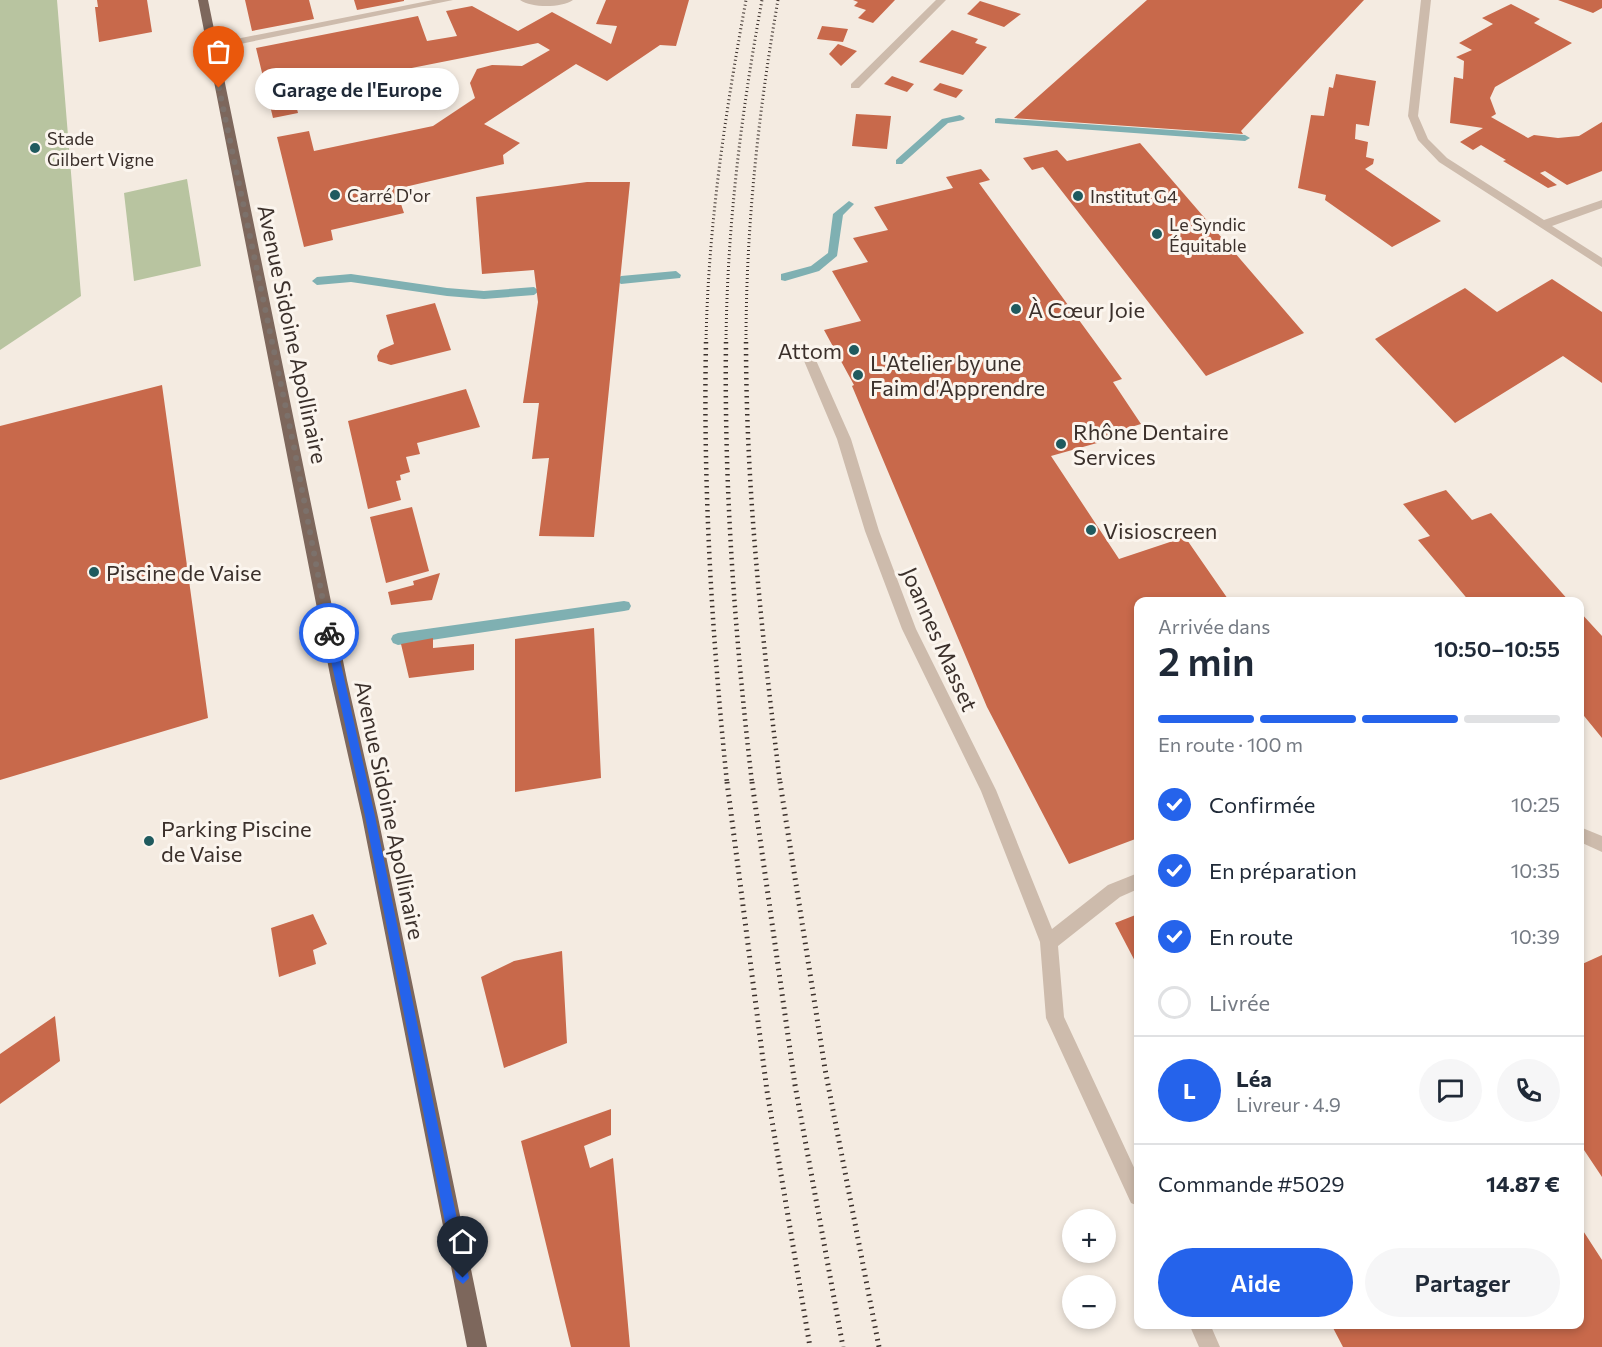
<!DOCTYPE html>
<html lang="fr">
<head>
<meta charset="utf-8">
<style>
	body { margin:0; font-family:Commissioner,sans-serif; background:#f6f6f7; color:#1f2937; height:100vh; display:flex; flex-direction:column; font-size:22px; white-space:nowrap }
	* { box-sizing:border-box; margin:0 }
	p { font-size:20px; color:#747a83 }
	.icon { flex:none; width:33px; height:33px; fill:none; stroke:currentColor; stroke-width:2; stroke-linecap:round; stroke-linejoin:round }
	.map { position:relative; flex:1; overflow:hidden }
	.details { position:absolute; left:1134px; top:597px; width:450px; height:732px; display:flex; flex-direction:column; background:#fff; border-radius:12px; box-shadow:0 3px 9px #0003 }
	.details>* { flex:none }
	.fabs { position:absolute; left:1062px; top:1209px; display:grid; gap:12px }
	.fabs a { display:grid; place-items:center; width:54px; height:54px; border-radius:50%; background:#fff; box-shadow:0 3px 9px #0003; font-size:30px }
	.pin { position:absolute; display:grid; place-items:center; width:51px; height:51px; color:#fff; margin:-62px -26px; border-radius:50% 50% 50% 0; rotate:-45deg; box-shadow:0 0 6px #0007 }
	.pin .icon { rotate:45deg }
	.courier { position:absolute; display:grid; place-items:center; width:60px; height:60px; margin:-30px; border:4px solid #2563eb; border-radius:50%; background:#fff; color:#222; box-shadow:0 2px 8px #0007 }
	.bubble { position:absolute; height:42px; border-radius:21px; background:#fff; box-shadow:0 3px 9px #0003; font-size:20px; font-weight:600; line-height:42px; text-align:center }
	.summary em { font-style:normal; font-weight:600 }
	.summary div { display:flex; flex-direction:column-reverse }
	.summary { display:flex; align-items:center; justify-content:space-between; height:102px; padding:0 24px }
	h1 { font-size:39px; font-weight:600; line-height:45px }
	.bar { display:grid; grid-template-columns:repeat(4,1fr); gap:9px 6px; align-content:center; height:72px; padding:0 24px }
	.bar i { height:8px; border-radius:4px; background:#e0e1e3 }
	.bar .active { background:#2563eb }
	.bar p { grid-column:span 4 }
	.line { display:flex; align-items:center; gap:15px; padding:0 24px; border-top:2px solid #e0e1e3 }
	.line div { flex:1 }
	.round { display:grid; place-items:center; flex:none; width:63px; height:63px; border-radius:32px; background:#f6f6f7 }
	ol { padding:0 24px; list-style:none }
	li { display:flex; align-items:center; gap:18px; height:66px }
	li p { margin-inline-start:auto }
	li .icon { padding:6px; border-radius:50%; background:#2563eb; color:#fff; stroke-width:4 }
	li:last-child { color:#747a83 }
	li i { width:33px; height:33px; border:3px solid #e0e1e3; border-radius:50% }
	.button { display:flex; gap:12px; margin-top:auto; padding:12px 24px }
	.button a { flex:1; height:69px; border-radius:36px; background:#2563eb; color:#fff; font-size:24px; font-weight:600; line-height:69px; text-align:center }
	.button a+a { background:#f6f6f7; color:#1f2937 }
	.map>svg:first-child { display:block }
</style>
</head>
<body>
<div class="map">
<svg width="1602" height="1347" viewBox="0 0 1602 1347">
	<rect width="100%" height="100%" fill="#f4ebe1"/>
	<path fill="#b8c4a0" d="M0,0H57L81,296L0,350Z
		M187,179L201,266L134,281L124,193Z"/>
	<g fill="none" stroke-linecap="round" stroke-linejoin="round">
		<path fill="#7fb0b2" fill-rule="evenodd" d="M960,115L965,118L963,120L948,123L902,164H896V160L942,119Z
			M998,118L1245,135L1250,138L1245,141L995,123V119Z
			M849,201L854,204L843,215L837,256L819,271L785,281L781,280V274L811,266L828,253L833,214Z
			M676,271L681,275L680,278L621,284L616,280L621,276Z
			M351,274L447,288L484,291L534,287L539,291L534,295L484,299L447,296L351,282L317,285L312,281L317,277Z
			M624,601L629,602L631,606L629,610L624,611L398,645L393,643L391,639L393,635L398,633Z"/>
	</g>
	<path fill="#c8694b" d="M97,0H147L152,32L99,42L95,7H98Z
		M245,0H309L314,19L252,31Z
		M354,0H404V1L357,10Z
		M606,0H689L676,46L660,45L607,81L576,64L484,124L520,143L503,155L504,164L396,189L404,213L331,230L333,240L304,247L277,137L309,131L314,151L433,126L475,98L470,83L477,69L492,65L522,66L550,50L538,43L331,84L335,97L296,105L298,113L273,118L256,48L418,16L427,41L457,36L446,11L472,6L518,31L552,12L611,44L617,26L596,24Z
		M853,0H895L873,23L858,18L866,10L854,6L858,2Z
		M1147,0H1364L1241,131L1243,134L1014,118Z
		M1558,0H1602V8L1593,13Z
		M980,1L1021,14L1004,27L967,14Z
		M1511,4L1540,19L1534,23L1572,43L1495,87L1490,98L1496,114L1491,117L1528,138L1534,135L1558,138L1579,136L1602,122V171L1567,185L1545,171L1540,173L1557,185L1548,188L1503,161L1506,160L1481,145L1473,150L1460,142L1483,128L1450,123L1454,77L1463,79L1464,61L1456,57L1472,50L1459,43L1493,24L1482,18Z
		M822,26L848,29L843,42L817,39Z
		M952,30L978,39L975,43L987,47L963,75L919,62Z
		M838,44L857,51L841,66L829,54Z
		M1336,74L1376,81L1369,126L1356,124L1355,139L1368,142L1366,157L1374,159L1373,164L1365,169L1441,221L1392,247L1325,200L1326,195L1298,188L1311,115L1324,116L1329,87L1333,88Z
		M892,76L914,84L907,92L884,84Z
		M940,83L963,90L956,98L933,90Z
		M856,114L891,116L887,149L852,146Z
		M1140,143L1304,333L1206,376L1043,167L1032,170L1023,158L1057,150L1067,161Z
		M981,169L990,180L979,183L1122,379L1113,382L1141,424L1115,432L1097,443L1051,456L1119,559L1185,537L1230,602H1138V838L1069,864L987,707L852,386L854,385L824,330L861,321L832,271L868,262L853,238L888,230L874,207L953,188L946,177Z
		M587,182H630L594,537L539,536L549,458L532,459L539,403H523L538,302L534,270L482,274L476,197Z
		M1552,279L1602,312V383L1563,356L1455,423L1375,339L1465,288L1497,312Z
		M435,303L451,350L391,365L378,361L377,356L380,350L394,344L386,315Z
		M162,385L208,718L0,780V426Z
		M466,389L480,427L417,443L420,454L406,457L410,472L400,475L401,480L396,481L401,500L368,509L348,421Z
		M1446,490L1472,520L1491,513L1570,602H1470L1418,540L1430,536L1403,504Z
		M412,507L429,571L386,583L370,517Z
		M440,573L432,600L391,605L388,592L414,585L413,581Z
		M1580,612L1602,636V738L1580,711Z
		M594,628L601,778L515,792V639Z
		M433,638V648L474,644V670L409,678L401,644Z
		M313,914L327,944L313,950L316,964L279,977L271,928Z
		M1138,914V967L1115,923Z
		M562,951L567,1043L504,1068L481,977L514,961Z
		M1602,955V1177L1580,1144V965Z
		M55,1016L60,1061L0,1104V1054Z
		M611,1109V1135L584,1146L590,1168L613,1158L630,1347H571L521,1141Z
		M1580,1226L1602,1260V1347H1343L1331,1324H1580Z"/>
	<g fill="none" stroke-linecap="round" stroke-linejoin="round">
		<path fill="#cdbbac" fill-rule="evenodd" d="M433,0H453L211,50L206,47L211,44Z
			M520,0H573C561,8 532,8 520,0Z
			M936,0H946L859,88H851V84Z
			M1421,0H1431L1418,116L1428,139L1447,158L1544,220L1602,200V208L1552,226L1602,258V267L1439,162L1418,140L1408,116Z
			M805,345L811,349L851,439L879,531L916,629L996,790L1052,929L1108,885L1138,873V889L1120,897L1058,946L1064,1017L1138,1176V1206L1131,1203L1046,1018L1040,942L981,791L902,629L865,531L837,439L799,349Z
			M1580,827L1602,836V852L1580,842Z
			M1189,1324H1210L1220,1347H1199Z"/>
		<path fill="#7d675c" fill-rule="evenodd" d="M198,0H208L347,680L378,817L487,1347H467L362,817L331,680Z"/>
		<path stroke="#3b302b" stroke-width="3" stroke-dasharray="1 3" stroke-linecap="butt" d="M706,343C708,227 725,114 746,0
			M726,343C727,227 741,114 762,0
			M746,343C746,227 758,114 778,0"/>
		<path stroke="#3b302b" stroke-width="4.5" stroke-dasharray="1.5 4.5" stroke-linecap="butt" d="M706,342C703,489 712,636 727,783
			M726,342C724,490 735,636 752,783
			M746,342C746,490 762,636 780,783"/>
		<path stroke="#3b302b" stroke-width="5" stroke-dasharray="1.5 5" stroke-linecap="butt" d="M727,782L767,1091L810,1347
			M752,782L795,1085L843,1347
			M780,782L825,1069L879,1347"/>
	</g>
	<path fill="#2563eb" d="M329,629L334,633L375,816L469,1278L463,1284L456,1278L365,816L325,633Z"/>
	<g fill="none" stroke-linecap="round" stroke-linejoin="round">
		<path stroke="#7c716b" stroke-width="6" stroke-dasharray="0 10.8" d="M219,88L294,447L329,633"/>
	</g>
	<g fill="#1f5a5e" stroke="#fbf5ee" stroke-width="2">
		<circle cx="35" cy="148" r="6"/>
		<circle cx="335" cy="195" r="6"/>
		<circle cx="1078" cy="196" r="6"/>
		<circle cx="1157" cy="234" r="6"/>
		<circle cx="1016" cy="309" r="6"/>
		<circle cx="854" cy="350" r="6"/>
		<circle cx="858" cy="375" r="6"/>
		<circle cx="1061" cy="444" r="6"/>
		<circle cx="1091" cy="530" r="6"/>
		<circle cx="94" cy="572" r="6"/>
		<circle cx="149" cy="841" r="6"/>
	</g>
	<g text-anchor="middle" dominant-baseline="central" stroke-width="6" stroke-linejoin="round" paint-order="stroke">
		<g font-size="18" fill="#3b302b" stroke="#fbf5ee" text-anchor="start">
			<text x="47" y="138">Stade<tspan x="47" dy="21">Gilbert Vigne</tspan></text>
			<text x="347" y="195">Carré D'or</text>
			<text x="1090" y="196">Institut G4</text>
			<text x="1169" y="224">Le Syndic<tspan x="1169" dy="21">Équitable</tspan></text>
		</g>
		<g font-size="22" fill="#3b302b" stroke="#fbf5ee" text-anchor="start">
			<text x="1028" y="309">À Cœur Joie</text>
			<text x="842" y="350" text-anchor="end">Attom</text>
			<text x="870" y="362">L'Atelier by une<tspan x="870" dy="25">Faim d'Apprendre</tspan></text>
			<text x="1073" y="431">Rhône Dentaire<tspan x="1073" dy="25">Services</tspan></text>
			<text x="1103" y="530">Visioscreen</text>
			<text x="106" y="572">Piscine de Vaise</text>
			<text x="161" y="828">Parking Piscine<tspan x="161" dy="25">de Vaise</tspan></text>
		</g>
		<g font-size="22" fill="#3b302b" stroke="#fbf5ee">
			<text transform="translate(293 334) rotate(78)">Avenue Sidoine Apollinaire</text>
			<text transform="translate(940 639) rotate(66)">Joannes Masset</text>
			<text transform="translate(390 810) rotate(78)">Avenue Sidoine Apollinaire</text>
		</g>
	</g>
</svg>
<div class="fabs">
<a>+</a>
<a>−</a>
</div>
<div class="pin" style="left:219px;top:88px;background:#ea580c"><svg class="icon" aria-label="bag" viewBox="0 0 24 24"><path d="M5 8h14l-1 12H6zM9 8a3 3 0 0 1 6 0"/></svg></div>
<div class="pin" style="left:463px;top:1278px;background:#1f2937"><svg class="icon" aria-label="home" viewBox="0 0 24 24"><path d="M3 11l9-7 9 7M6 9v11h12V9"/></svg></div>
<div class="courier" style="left:329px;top:633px"><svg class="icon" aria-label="bike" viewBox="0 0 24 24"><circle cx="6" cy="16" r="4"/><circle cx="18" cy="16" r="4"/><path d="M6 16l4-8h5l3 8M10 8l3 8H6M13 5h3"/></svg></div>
<div class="bubble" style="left:255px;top:68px;width:204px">Garage de l'Europe</div>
<section class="details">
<div class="summary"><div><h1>2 min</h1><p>Arrivée dans</p></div><em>10:50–10:55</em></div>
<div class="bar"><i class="active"></i><i class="active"></i><i class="active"></i><i></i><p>En route · 100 m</p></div>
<ol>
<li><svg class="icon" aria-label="check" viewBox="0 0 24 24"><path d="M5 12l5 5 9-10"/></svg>Confirmée<p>10:25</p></li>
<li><svg class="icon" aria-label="check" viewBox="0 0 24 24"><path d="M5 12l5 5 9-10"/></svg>En préparation<p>10:35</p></li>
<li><svg class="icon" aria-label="check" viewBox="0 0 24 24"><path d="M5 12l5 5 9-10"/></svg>En route<p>10:39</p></li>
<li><i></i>Livrée</li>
</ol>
<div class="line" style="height:108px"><b class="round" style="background:#2563eb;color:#fff">L</b><div><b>Léa</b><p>Livreur · 4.9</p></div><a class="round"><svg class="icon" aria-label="chat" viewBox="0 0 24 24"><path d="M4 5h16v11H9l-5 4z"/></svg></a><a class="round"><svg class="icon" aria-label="phone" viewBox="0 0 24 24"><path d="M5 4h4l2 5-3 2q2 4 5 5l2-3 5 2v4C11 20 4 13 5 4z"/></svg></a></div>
<div class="line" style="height:78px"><div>Commande #5029</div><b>14.87 €</b></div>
<div class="button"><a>Aide</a><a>Partager</a></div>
</section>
</div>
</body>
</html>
